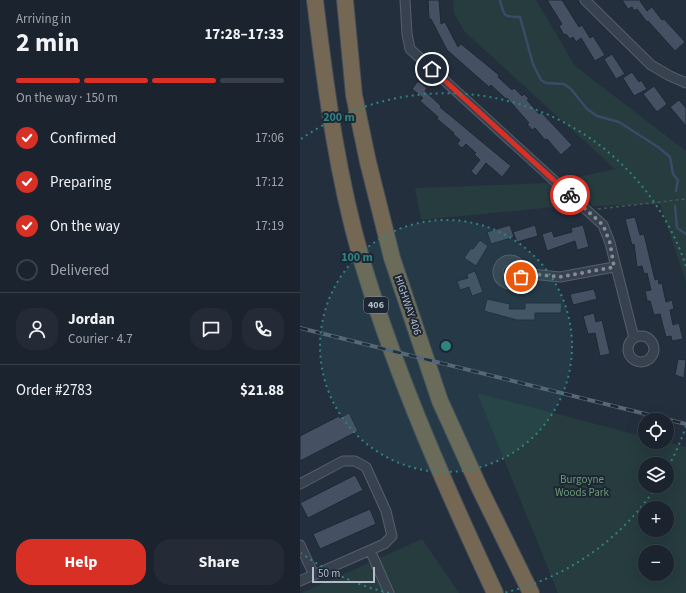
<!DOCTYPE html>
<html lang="en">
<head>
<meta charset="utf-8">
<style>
	body { margin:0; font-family:"Source Sans 3",sans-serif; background:#242b36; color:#f1f3f6; height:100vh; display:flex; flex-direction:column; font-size:15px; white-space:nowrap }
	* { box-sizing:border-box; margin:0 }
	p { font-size:13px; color:#a0a4aa }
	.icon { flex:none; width:22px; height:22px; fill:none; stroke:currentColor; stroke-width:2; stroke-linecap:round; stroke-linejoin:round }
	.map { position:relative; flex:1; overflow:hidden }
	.drawer { display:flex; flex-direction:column; background:#1b232e; width:300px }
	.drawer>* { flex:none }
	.tools { position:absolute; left:338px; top:413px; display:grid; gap:8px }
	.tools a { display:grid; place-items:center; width:36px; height:36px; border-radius:50%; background:#1b232e; box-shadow:0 4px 16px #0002,0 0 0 1px #39404a; font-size:20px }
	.scale { position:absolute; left:12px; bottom:10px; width:63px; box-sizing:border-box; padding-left:4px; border:2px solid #b4bcc9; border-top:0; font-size:11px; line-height:14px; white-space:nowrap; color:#b4bcc9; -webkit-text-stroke:3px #1d2633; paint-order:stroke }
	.pin { position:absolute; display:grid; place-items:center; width:34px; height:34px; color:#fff; margin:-17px; border:2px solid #fff; border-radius:50%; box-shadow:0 1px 4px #0007 }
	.courier { position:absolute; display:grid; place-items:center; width:40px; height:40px; margin:-20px; border:3px solid #d93025; border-radius:50%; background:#fff; color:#222; box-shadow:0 1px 5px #0007 }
	.summary em { font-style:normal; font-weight:700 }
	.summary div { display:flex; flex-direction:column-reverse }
	.summary { display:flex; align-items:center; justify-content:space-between; height:68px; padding:0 16px }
	h1 { font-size:26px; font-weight:700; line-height:30px }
	.bar { display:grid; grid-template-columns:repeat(4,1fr); gap:6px 4px; align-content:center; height:48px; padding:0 16px }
	.bar i { height:5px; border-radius:3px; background:#39404a }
	.bar .active { background:#d93025 }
	.bar p { grid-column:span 4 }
	.line { display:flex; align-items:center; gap:10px; padding:0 16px; border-top:1px solid #39404a }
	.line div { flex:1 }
	.round { display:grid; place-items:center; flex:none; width:42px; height:42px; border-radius:16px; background:#242b36 }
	ol { padding:0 16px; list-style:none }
	li { display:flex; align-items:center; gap:12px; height:44px }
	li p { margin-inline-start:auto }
	li .icon { padding:4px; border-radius:50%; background:#d93025; color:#fff; stroke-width:4 }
	li:last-child { color:#a0a4aa }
	li i { width:22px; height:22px; border:2px solid #39404a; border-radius:50% }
	.cta { display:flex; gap:8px; margin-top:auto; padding:8px 16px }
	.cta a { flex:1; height:46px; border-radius:16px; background:#d93025; color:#fff; font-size:16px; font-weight:700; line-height:46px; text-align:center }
	.cta a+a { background:#242b36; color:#f1f3f6 }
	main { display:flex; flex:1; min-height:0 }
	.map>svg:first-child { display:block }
</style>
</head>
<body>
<main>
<section class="drawer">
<div class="summary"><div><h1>2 min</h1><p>Arriving in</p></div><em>17:28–17:33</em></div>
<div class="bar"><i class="active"></i><i class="active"></i><i class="active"></i><i></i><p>On the way · 150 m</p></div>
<ol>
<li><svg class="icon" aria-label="check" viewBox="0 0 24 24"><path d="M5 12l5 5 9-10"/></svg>Confirmed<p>17:06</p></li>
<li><svg class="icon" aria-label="check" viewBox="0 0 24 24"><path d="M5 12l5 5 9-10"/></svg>Preparing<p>17:12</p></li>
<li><svg class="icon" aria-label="check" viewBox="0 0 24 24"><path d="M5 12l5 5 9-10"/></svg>On the way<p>17:19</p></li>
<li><i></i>Delivered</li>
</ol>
<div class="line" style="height:72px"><a class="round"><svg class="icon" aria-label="person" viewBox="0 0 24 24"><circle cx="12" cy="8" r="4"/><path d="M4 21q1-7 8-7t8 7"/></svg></a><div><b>Jordan</b><p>Courier · 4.7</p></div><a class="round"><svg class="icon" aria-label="chat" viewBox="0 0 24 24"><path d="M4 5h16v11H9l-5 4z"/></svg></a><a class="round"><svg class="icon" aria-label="phone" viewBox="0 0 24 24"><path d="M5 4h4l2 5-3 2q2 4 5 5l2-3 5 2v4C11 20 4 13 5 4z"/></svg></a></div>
<div class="line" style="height:52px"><div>Order #2783</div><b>$21.88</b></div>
<div class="cta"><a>Help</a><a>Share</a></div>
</section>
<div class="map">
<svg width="386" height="593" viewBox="0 0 386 593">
	<rect width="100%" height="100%" fill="#242f3e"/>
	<path fill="#263c3f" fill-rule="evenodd" d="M153,0H236L275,66L386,151V282L360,204L293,206L270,179L315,169L165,32L154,14Z
		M249,183L274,205L121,220L115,188Z
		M177,393L345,437V442H366L386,447V593H258ZM345,464H367V486H345ZM345,508H367V530H345ZM345,552H367V574H345Z
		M122,539L159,593H2Z"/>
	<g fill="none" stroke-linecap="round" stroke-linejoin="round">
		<path stroke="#394c67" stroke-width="2.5" d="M200,0C204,16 203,17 220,17L233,64L241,80L246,83L264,84L271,89L287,109L297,116L319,122L358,147L370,157L373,174L378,180L376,191
			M375,206L377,228L386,234"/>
	</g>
	<path fill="#455162" stroke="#1f2835" d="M128,0H139L141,24L145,22L158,47L161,44L199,75L198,77L212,90L214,88L222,96L224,94L229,99L227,100L239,114L241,112L272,145L261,155L247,139L245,140L235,128L232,130L227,124L229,123L207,98L206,99L191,85L189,87L147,50L131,19H129Z
		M247,0H262L279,27L282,25L290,38L293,36L305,55L295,61L281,38L276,42L273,37L270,39L266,34L264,35L259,26L262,24Z
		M322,0H341L340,1L347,11L352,7L362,20L364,19L385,42L375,51L348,21L347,22L337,9L334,11L332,7L328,9Z
		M312,54L325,74L316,79L304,59Z
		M332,72L339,82L341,80L347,89L334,96L323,78Z
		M118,81L127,88L125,91L141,106L140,107L211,166L202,177L186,163L176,176L171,171L180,160L174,154L176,153L166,144L162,148L157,144L160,140L153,134L154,133L137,119L138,117L120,101L123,98L112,89Z
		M354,86L367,104L357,112L343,94Z
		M379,100L386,108V126L370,107Z
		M335,217L340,235L344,234L355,280L358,279L359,284L362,283L366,302L372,300L374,309L370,310L373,325L379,323L383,339L372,341L371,336L366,337L360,314L354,315L350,301H347L345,291L351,290L347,273L344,274L342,266L337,267L334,244L332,245L325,219Z
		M210,225L214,237L191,244L187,232Z
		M235,225L238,236L217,242L213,232Z
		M283,225L289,247L277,250L275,241L247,251L242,234L252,231L254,237L272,232L271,228Z
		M180,240L188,246L176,266L164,258L171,248L173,249Z
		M175,271L183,292L172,296L169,287L160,290L157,281L168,278L167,274Z
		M294,289L297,299L273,305L270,294Z
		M187,299L210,304L209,309H225V303H262L261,313H235V320H217L184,311Z
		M294,313L296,322L302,320L310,354L300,356L295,333L288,334L283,316Z
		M378,359L386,360L384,378L375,375Z
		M49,413L58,431L0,461V436L39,416L40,418Z
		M55,475L63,490L8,518L0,503Z
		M70,509L76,524L20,549L13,534Z"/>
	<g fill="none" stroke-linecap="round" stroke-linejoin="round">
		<defs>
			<path id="minor" d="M105,0L107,34L110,49L303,225L310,243L334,338
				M285,0L351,65L370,76L386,83
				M198 272a12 12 0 1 1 24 0a12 12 0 1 1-24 0Z
				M222,273L260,277L314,267
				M328 349a13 13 0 1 1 26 0a13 13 0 1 1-26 0Z
				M0,484L43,461H55L66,467L86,511L92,536L84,544L0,581
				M0,545L14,575
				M70,550L89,593"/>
			<path id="motorway" d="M15,0C26,91 38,183 65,271C99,382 146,488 195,593
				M45,0L54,95L68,162L92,258L140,401L180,489L231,593"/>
		</defs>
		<use href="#minor" stroke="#565f6c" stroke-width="11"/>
		<use href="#motorway" stroke="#434c59" stroke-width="18"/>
		<path stroke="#44595c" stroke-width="1.5" stroke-dasharray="3 3" stroke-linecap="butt" d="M298,209L386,199"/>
		<use href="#minor" stroke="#38414e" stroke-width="9"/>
		<use href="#motorway" stroke="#746855" stroke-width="16"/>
		<defs>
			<path id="rail" d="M0,328L386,424"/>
		</defs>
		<use href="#rail" stroke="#5a6575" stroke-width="4"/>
		<use href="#rail" stroke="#1d2633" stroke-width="2.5" stroke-dasharray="8" stroke-linecap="butt"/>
	</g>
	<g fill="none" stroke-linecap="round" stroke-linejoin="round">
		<path stroke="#828b98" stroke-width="4" stroke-dasharray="0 7.2" d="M221,277L222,273L260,277L314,267L310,243L303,225L270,195"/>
		<path stroke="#d93025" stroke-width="5" d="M132,69L270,195"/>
	</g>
	<circle cx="146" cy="346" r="126" fill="#308480" fill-opacity=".12"/>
	<g fill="none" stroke="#308480" stroke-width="2" stroke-dasharray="2 4">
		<circle cx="146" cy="346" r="126"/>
		<path d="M386 426A253 253 0 0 1 367 469M356 487A253 253 0 0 1 203 593M89 593A253 253 0 0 1 1 553M1 139A253 253 0 0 1 386 266"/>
	</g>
	<g text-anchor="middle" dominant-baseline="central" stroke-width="4" stroke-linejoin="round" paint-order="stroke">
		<rect fill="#1d2633" stroke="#878f9c" stroke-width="1" x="64" y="297" width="24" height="16" rx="3"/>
		<g font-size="10" font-weight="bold" fill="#b4bcc9">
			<text x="76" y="305">406</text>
		</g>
		<g font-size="11" fill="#b4bcc9" stroke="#1d2633">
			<text transform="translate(108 305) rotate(71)">HIGHWAY 406</text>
		</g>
		<g font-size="11" fill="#6b9a76" stroke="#1d2633">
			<text x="282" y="479">Burgoyne<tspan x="282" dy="13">Woods Park</tspan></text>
		</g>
	</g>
	<circle cx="146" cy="346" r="6" fill="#308480" stroke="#1d2633" stroke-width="2"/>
	<g font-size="12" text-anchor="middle" font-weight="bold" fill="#308480" stroke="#1d2633" stroke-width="4" stroke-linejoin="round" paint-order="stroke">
		<text x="39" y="121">200 m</text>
		<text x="57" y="261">100 m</text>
	</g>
</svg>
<div class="tools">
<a><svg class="icon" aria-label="locate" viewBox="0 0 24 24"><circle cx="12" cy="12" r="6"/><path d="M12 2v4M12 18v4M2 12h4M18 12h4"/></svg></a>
<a><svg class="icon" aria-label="layers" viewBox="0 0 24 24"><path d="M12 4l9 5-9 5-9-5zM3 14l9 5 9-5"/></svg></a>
<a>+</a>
<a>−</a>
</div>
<div class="scale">50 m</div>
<div class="pin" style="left:221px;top:277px;background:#ea580c"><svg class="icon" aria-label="bag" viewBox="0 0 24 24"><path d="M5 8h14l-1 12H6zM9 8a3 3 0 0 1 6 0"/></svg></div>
<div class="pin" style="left:132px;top:69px;background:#1f2937"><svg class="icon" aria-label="home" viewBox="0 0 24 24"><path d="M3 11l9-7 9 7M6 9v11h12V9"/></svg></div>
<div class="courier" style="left:270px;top:195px"><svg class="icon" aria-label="bike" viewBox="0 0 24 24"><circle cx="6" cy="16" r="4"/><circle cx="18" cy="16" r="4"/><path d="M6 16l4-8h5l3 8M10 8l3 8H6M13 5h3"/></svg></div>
</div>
</main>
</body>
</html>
